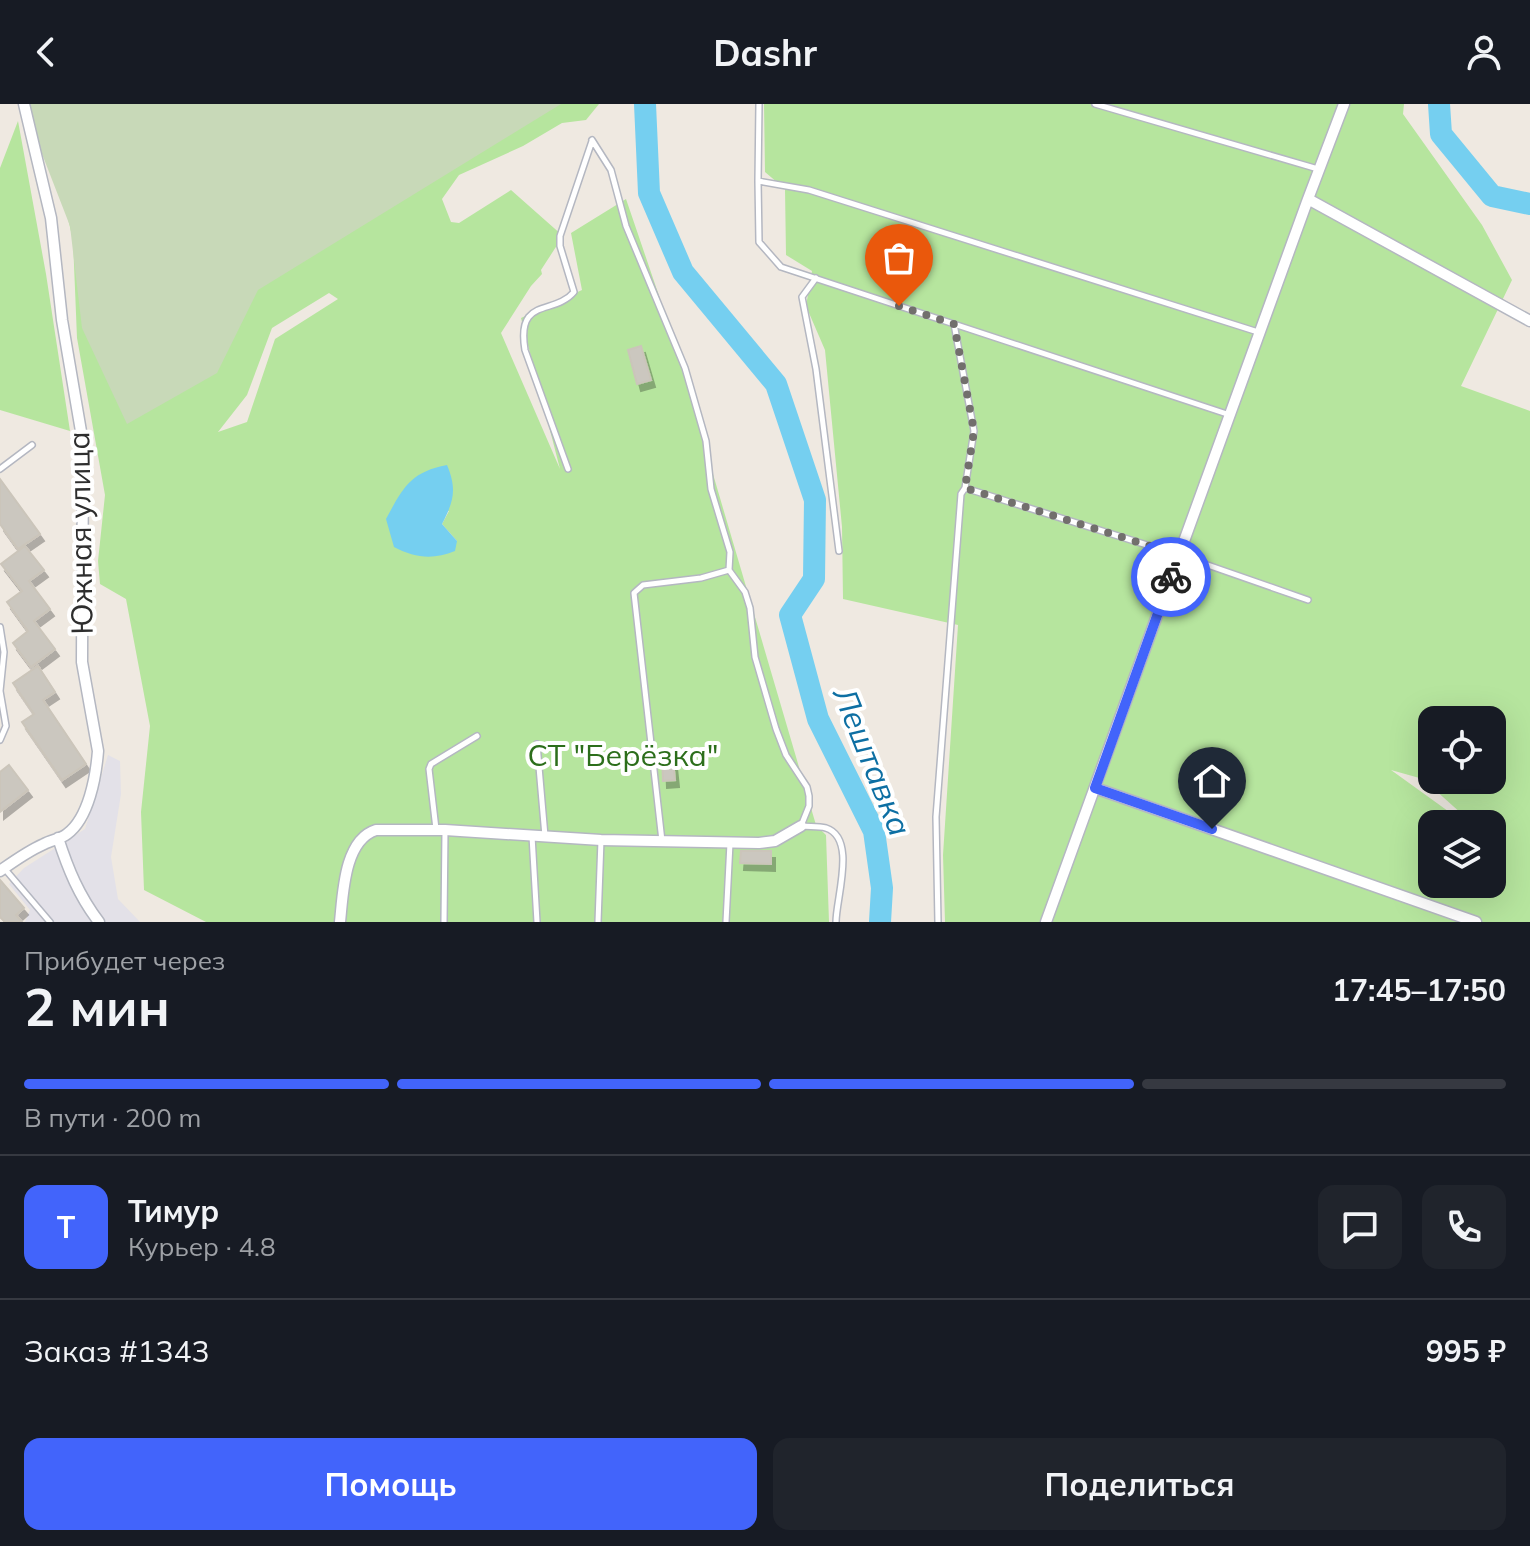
<!DOCTYPE html>
<html lang="ru">
<head>
<meta charset="utf-8">
<style>
	body { margin:0; font-family:Mulish,sans-serif; background:#20242c; color:#f1f3f6; height:100vh; display:flex; flex-direction:column; font-size:30px; white-space:nowrap }
	* { box-sizing:border-box; margin:0 }
	p { font-size:26px; color:#9ea1a6 }
	.icon { flex:none; width:44px; height:44px; fill:none; stroke:currentColor; stroke-width:2; stroke-linecap:round; stroke-linejoin:round }
	.map { position:relative; height:818px; overflow:hidden }
	.details { display:flex; flex-direction:column; background:#171b24; flex:1 }
	.details>* { flex:none }
	.tools { position:absolute; left:1418px; top:602px; display:grid; gap:16px }
	.tools a { display:grid; place-items:center; width:88px; height:88px; border-radius:16px; background:#171b24; box-shadow:0 8px 32px #0002; font-size:40px }
	.pin { position:absolute; display:grid; place-items:center; width:68px; height:68px; color:#fff; margin:-82px -34px; border-radius:50% 50% 50% 0; rotate:-45deg; box-shadow:0 0 8px #0007 }
	.pin .icon { rotate:45deg }
	.courier { position:absolute; display:grid; place-items:center; width:80px; height:80px; margin:-40px; border:6px solid #4264fb; border-radius:50%; background:#fff; color:#222; box-shadow:0 2px 10px #0007 }
	.headline em { font-style:normal; font-weight:700 }
	.headline div { display:flex; flex-direction:column-reverse }
	.headline { display:flex; align-items:center; justify-content:space-between; height:136px; padding:0 24px }
	h1 { font-size:52px; font-weight:700; line-height:60px }
	.bar { display:grid; grid-template-columns:repeat(4,1fr); gap:12px 8px; align-content:center; height:96px; padding:0 24px }
	.bar i { height:10px; border-radius:6px; background:#363941 }
	.bar .active { background:#4264fb }
	.bar p { grid-column:span 4 }
	.line { display:flex; align-items:center; gap:20px; padding:0 24px; border-top:2px solid #363941 }
	.line div { flex:1 }
	.round { display:grid; place-items:center; flex:none; width:84px; height:84px; border-radius:16px; background:#20242c }
	.primary-button { display:flex; gap:16px; margin-top:auto; padding:16px 24px }
	.primary-button a { flex:1; height:92px; border-radius:16px; background:#4264fb; color:#fff; font-size:32px; font-weight:700; line-height:92px; text-align:center }
	.primary-button a+a { background:#20242c; color:#f1f3f6 }
	header { display:flex; justify-content:space-between; align-items:center; height:104px; padding:0 24px; background:#171b24; font-size:36px; font-weight:700 }
	.map>svg:first-child { display:block }
</style>
</head>
<body>
<header><svg class="icon" aria-label="back" viewBox="0 0 24 24"><path d="M15 5l-7 7 7 7"/></svg>Dashr<svg class="icon" aria-label="person" viewBox="0 0 24 24"><circle cx="12" cy="8" r="4"/><path d="M4 21q1-7 8-7t8 7"/></svg></header>
<div class="map">
<svg width="1530" height="818" viewBox="0 0 1530 818">
	<defs>
		<filter id="shadow"><feDropShadow dx="4" dy="7" stdDeviation="0" flood-color="#0004"/></filter>
	</defs>
	<rect width="100%" height="100%" fill="#efe9e1"/>
	<path fill="#e3e1e8" d="M108,651L120,657L121,690L111,753L118,795L140,818H25L30,806L9,780L24,764L85,725Z"/>
	<path fill="#b6e59e" fill-rule="evenodd" d="M41,0H599L586,16L562,19L523,42L459,71L442,95L451,118L459,119L511,86L563,132L541,166L542,170L531,182L501,229L560,365L521,214L582,186L571,129L626,95L671,227L816,721L826,731L829,818H206L144,786L141,708L150,622L126,495L100,480L98,457L105,391L77,234L73,136ZM329,189L338,195L275,235L247,318L218,328L247,291L272,224ZM449,407L442,420L457,437L386,415Z
		M764,0H1404L1403,10L1482,121L1512,176L1461,282L1530,307V818H945L943,751L958,521L843,495L842,423L825,246L806,202L812,167L786,151L785,85L765,68ZM1432,616H1492V676H1432ZM1391,666L1423,675L1473,720H1492V780H1432V720H1466Z
		M18,17L46,170L70,327L0,306V64Z"/>
	<path fill="#c8d9b8" d="M30,0H561L258,186L217,269L127,320L82,224L70,122L32,24Z"/>
	<path fill="#75cff0" d="M447,361C457,385 454,397 442,420L457,437L455,447C433,456 415,454 394,443L386,415C403,384 410,368 447,361Z"/>
	<g fill="none" stroke-linecap="round" stroke-linejoin="round">
		<path stroke="#75cff0" stroke-width="22" d="M645,0L649,89L683,168L776,280L815,396L814,475L790,511L818,615L874,727L882,784L880,818
			M1439,0L1441,30L1492,92L1530,100"/>
	</g>
	<path fill="#cbc7bf" stroke="#cbc5ba" stroke-width="2" filter="url(#shadow)" d="M641,242L651,276L637,280L628,246Z
		M0,375L40,430L18,445L0,420Z
		M25,442L44,466L29,477L50,505L34,517L55,545L31,563L13,539L28,527L7,498L22,487L1,460Z
		M38,562L55,588L43,596L86,660L62,676L22,618L34,610L13,579Z
		M672,648L675,676L663,677L662,649Z
		M9,661L28,686L0,708V668Z
		M741,747H771V760L740,759Z
		M0,776L24,804L16,811L22,818H5L0,813Z"/>
	<g fill="none" stroke-linecap="round" stroke-linejoin="round">
		<defs>
			<path id="service" d="M1095,0L1318,65
				M592,36L611,66L626,122L685,264L706,337L711,385L730,448L729,466L745,488L750,504L755,553L776,625L786,651L807,683L809,692V702L801,722C809,723 818,722 826,724C857,734 836,794 836,818
				M758,77L759,0
				M816,174L802,193L816,265L839,447
				M1230,311L781,163L759,138L758,77L809,86L1258,228
				M0,365L32,341
				M568,365L525,246C516,192 554,212 574,188L560,142V132L592,37
				M965,384L1179,451L1308,496
				M0,523L4,548L0,587L6,622L0,636
				M537,640L545,732
				M436,725L429,665L431,660L477,632
				M532,732L537,818
				M662,737L634,489L643,481L701,474L729,466
				M4,764L50,818
				M444,818L445,727
				M598,818L601,736
				M726,818L730,739
				M938,818L936,713L961,390L965,384L974,327L954,220"/>
			<path id="minor" d="M1344,0L1308,95L1530,217
				M1095,684L1476,818
				M58,734C68,765 79,792 99,818
				M0,767C14,757 28,747 44,740C51,736 61,735 67,730C89,714 96,672 98,647L82,558L83,339L62,216L51,114L24,0
				M340,818C343,790 344,736 376,726H445L601,736L759,739L775,737L801,722
				M1046,818L1308,95"/>
		</defs>
		<use href="#service" stroke="#b4b7c1" stroke-width="8"/>
		<use href="#minor" stroke="#b4b7c1" stroke-width="13"/>
		<use href="#service" stroke="#fff" stroke-width="5"/>
		<use href="#minor" stroke="#fff" stroke-width="10"/>
	</g>
	<g fill="none" stroke-linecap="round" stroke-linejoin="round">
		<path stroke="#726f6d" stroke-width="8" stroke-dasharray="0 14.4" d="M899,202L954,220L974,327L965,384L1179,451L1171,473"/>
		<path stroke="#4264fb" stroke-width="10" d="M1171,473L1095,684L1212,725"/>
	</g>
	<g text-anchor="middle" dominant-baseline="central" stroke-width="8" stroke-linejoin="round" paint-order="stroke">
		<g font-size="30" fill="#2e2e2e" stroke="#fff">
			<text transform="translate(80 429) rotate(-91)">Южная улица</text>
		</g>
		<g font-size="30" fill="#2c6e1b" stroke="#fff">
			<text x="623" y="651">СТ "Берёзка"</text>
		</g>
		<g font-size="32" font-style="italic" fill="#0d6fa3" stroke="#fff">
			<text transform="translate(873 657) rotate(68)">Лештавка</text>
		</g>
	</g>
</svg>
<div class="tools">
<a><svg class="icon" aria-label="locate" viewBox="0 0 24 24"><circle cx="12" cy="12" r="6"/><path d="M12 2v4M12 18v4M2 12h4M18 12h4"/></svg></a>
<a><svg class="icon" aria-label="layers" viewBox="0 0 24 24"><path d="M12 4l9 5-9 5-9-5zM3 14l9 5 9-5"/></svg></a>
</div>
<div class="pin" style="left:899px;top:202px;background:#ea580c"><svg class="icon" aria-label="bag" viewBox="0 0 24 24"><path d="M5 8h14l-1 12H6zM9 8a3 3 0 0 1 6 0"/></svg></div>
<div class="pin" style="left:1212px;top:725px;background:#1f2937"><svg class="icon" aria-label="home" viewBox="0 0 24 24"><path d="M3 11l9-7 9 7M6 9v11h12V9"/></svg></div>
<div class="courier" style="left:1171px;top:473px"><svg class="icon" aria-label="bike" viewBox="0 0 24 24"><circle cx="6" cy="16" r="4"/><circle cx="18" cy="16" r="4"/><path d="M6 16l4-8h5l3 8M10 8l3 8H6M13 5h3"/></svg></div>
</div>
<section class="details">
<div class="headline"><div><h1>2 мин</h1><p>Прибудет через</p></div><em>17:45–17:50</em></div>
<div class="bar"><i class="active"></i><i class="active"></i><i class="active"></i><i></i><p>В пути · 200 m</p></div>
<div class="line" style="height:144px"><b class="round" style="background:#4264fb;color:#fff">Т</b><div><b>Тимур</b><p>Курьер · 4.8</p></div><a class="round"><svg class="icon" aria-label="chat" viewBox="0 0 24 24"><path d="M4 5h16v11H9l-5 4z"/></svg></a><a class="round"><svg class="icon" aria-label="phone" viewBox="0 0 24 24"><path d="M5 4h4l2 5-3 2q2 4 5 5l2-3 5 2v4C11 20 4 13 5 4z"/></svg></a></div>
<div class="line" style="height:104px"><div>Заказ #1343</div><b>995 ₽</b></div>
<div class="primary-button"><a>Помощь</a><a>Поделиться</a></div>
</section>
</body>
</html>
